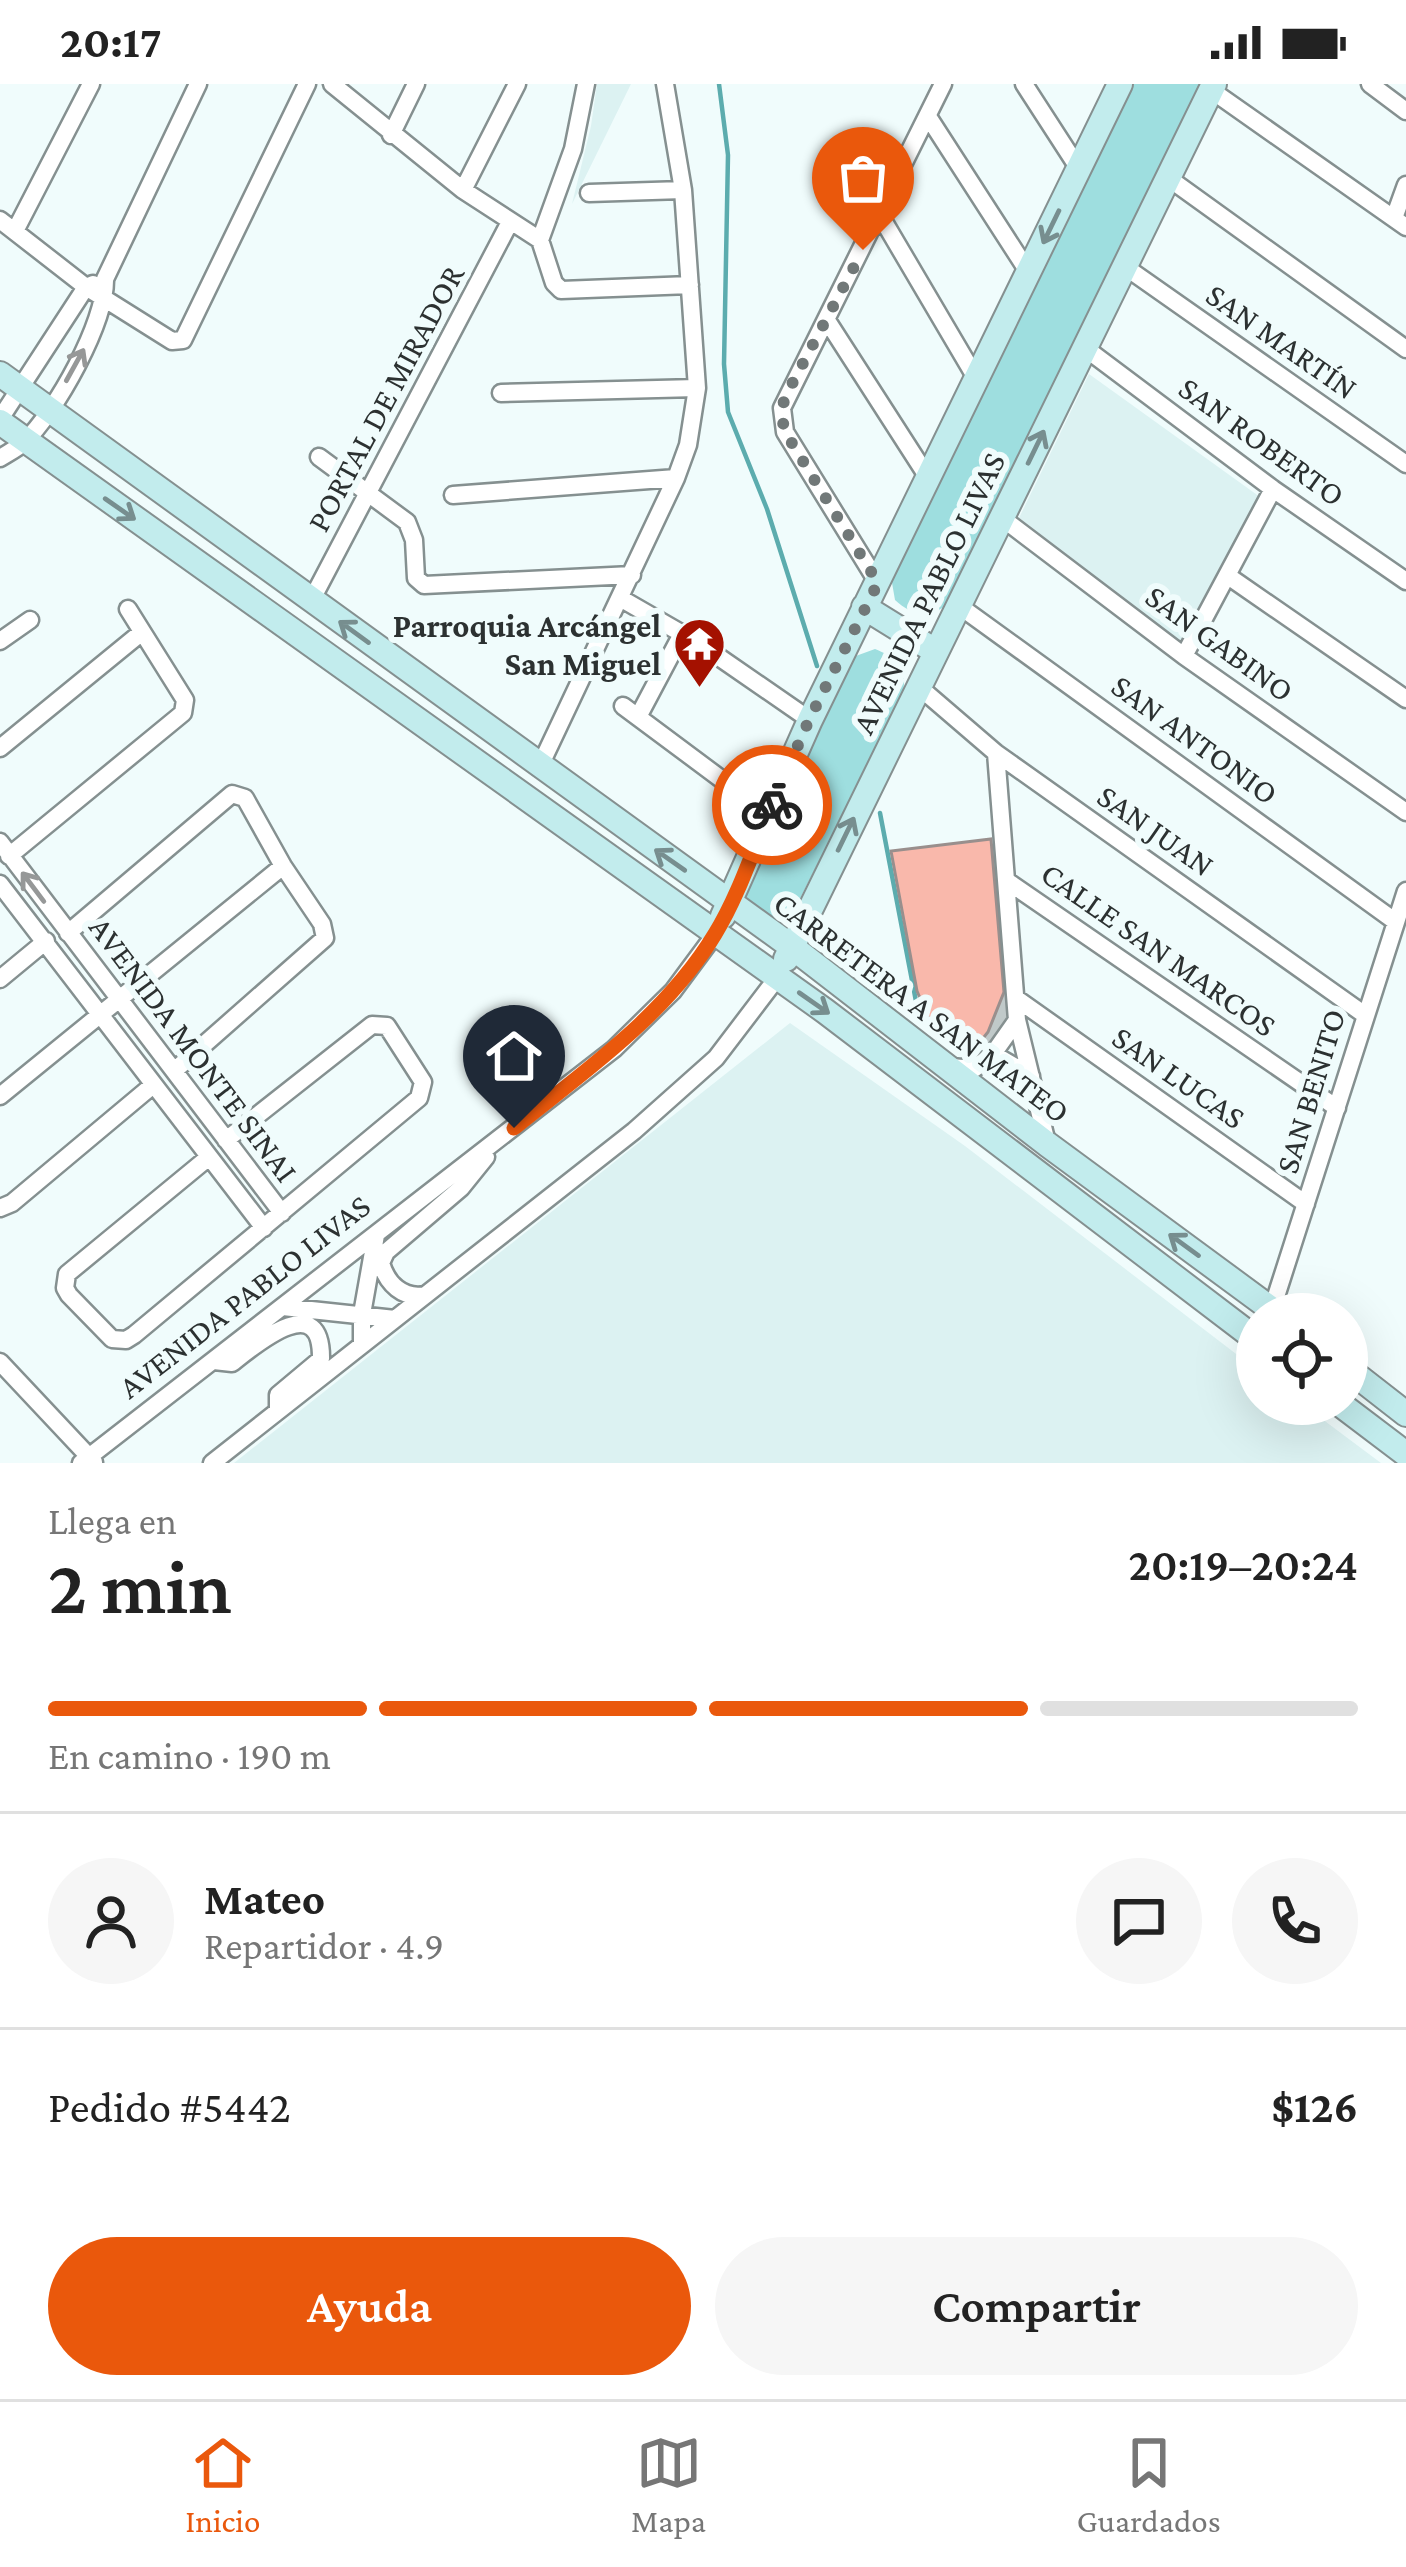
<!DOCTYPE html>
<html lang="es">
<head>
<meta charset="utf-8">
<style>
	body { margin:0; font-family:"Crimson Pro",serif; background:#f6f6f6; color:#222; height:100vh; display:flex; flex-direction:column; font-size:45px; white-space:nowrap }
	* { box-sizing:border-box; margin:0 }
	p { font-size:39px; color:#767676 }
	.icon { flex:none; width:66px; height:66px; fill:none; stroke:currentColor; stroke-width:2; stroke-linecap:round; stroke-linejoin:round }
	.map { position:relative; height:1379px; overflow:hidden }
	.sheet { display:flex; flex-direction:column; background:#fff; flex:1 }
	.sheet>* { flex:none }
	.buttons { position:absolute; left:1236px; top:1209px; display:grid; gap:24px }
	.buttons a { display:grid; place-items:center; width:132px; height:132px; border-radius:50%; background:#fff; box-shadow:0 12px 48px #0002; font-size:60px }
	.pin { position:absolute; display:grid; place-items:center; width:102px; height:102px; color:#fff; margin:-123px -51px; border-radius:50% 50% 50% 0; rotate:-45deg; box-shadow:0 0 12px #0007 }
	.pin .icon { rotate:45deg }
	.courier { position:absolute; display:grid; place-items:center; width:120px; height:120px; margin:-60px; border:9px solid #ea580c; border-radius:50%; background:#fff; color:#222; box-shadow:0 3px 15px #0007 }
	.head em { font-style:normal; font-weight:600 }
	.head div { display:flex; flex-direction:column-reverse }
	.head { display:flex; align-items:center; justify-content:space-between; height:204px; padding:0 48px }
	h1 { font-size:78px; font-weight:600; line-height:90px }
	.bar { display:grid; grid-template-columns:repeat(4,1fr); gap:18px 12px; align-content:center; height:144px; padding:0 48px }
	.bar i { height:15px; border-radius:9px; background:#e0e0e0 }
	.bar .active { background:#ea580c }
	.bar p { grid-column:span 4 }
	.line { display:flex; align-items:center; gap:30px; padding:0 48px; border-top:3px solid #e0e0e0 }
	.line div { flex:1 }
	.round { display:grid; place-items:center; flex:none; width:126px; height:126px; border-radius:63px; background:#f6f6f6 }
	.primary-button { display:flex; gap:24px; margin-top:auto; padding:24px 48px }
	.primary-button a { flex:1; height:138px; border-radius:72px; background:#ea580c; color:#fff; font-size:48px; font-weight:600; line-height:138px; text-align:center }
	.primary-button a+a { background:#f6f6f6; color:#222 }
	.status { display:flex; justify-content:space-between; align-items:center; height:84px; padding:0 60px; background:#fff; direction:ltr }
	.status svg { height:33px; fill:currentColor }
	.dock { display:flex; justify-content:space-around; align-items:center; height:168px; border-top:3px solid #e0e0e0; background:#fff; font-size:33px; color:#767676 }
	.dock a { display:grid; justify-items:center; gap:6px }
	.dock .active { color:#ea580c }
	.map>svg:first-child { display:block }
</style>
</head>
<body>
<div class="status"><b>20:17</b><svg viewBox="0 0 49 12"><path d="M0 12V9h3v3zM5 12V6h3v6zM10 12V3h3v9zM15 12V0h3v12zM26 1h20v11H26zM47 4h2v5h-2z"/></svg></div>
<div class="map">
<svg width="1406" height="1379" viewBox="0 0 1406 1379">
	<rect width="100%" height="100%" fill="#f0fcfc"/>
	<path fill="#dcf2f2" d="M597,0H631L572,120L591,42Z
		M1089,290L1260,413L1181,560L1019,434Z
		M790,939L965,1062L1257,1286V1320H1302L1381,1379H234Z"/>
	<path fill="#9ededf" d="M1134,0H1200L944,523C926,535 910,530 895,516L891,493Z
		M875,565C895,573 908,584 903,607L792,831L779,840L743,814L746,796L853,573Z"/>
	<path fill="#0003" d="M990,759L1001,765L1014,915L998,954L986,971L952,959Z"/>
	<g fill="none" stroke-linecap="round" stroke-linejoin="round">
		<path stroke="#5cacae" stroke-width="4.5" d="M719,0L728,71L724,280L728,328L767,425L817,582
			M880,729L919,933"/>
	</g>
	<path fill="#f9b8ab" stroke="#998f8d" stroke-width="3" d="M991,755L1004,908L988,948L973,967L937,954L917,907L891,767Z"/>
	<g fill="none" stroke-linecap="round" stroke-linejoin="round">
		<defs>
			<path id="street" d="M332,0L463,106L540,156L554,199L561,206L690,201
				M1024,0L1079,85
				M1370,0L1406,27
				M1211,6L1406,143
				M929,34L1029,189
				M391,51L416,0
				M1167,93L1406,265
				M463,106L517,0
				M589,109L683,106
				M880,131L976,294
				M1394,134L1406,101
				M0,136L86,203L172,257L183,256L307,0
				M15,147L91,0
				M540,156L573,65L586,0
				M1124,182L1406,380
				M828,238L929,395
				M1085,264L1273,405L1406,497
				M501,309L697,304
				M0,335L86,203L93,200
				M319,373L407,438L414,456L416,494L424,501L632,491
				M0,374C8,369 18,364 24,358C56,328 106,238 105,195L198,0
				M453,411L676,394
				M1002,434L1184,572L1406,728
				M1228,492L1406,615
				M878,499L785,348L782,324L943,0
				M620,514L700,560L810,636
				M311,517L510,138
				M958,521L1396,838
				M0,557L30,536
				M1184,572L1273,405
				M918,602L996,669L1365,931
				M623,622L768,730
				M638,633L682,550
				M0,664L142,548
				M996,669L1017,936L1047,1059
				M539,684L676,394L688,361L697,304L683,106L665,0
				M0,758L282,1129
				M9,772L183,629L185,616L128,525
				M1007,797L1337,1024
				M0,800L264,1144
				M68,849L232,710L245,714L283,782L322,840L325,854L174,987
				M0,895L46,857
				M1017,915L1306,1120
				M993,970L1031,992
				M951,983L974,985L993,970L1017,936
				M0,1012L283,782
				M209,1073L67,1190L65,1204L69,1211L112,1255L126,1256L134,1251L419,1014L423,998L387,942L372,941L226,1056
				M0,1124L12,1119L153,1001
				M425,1211C403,1215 387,1200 381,1179L386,1168L461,1104L486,1073
				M283,1223L395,1235
				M1272,1225L1406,807
				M362,1261V1230L376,1151
				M214,1277L232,1279C256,1260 322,1204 321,1275L278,1311V1327
				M0,1278L94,1378
				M81,1379L614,965L673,907L716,849
				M212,1379L634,1047L716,974L777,894"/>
			<path id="secondary" d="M0,290L792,863L1047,1060L1278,1230
				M0,338L825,927L1257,1256
				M864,523L935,567
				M723,832L810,636L1120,0
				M786,875L1214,0
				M1347,1284L1406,1330
				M1340,1320L1406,1370"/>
		</defs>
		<use href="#street" stroke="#859090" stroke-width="21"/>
		<use href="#secondary" stroke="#859090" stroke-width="28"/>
		<use href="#street" stroke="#fff" stroke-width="16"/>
		<use href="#secondary" stroke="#c2eced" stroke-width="24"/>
	</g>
	<defs><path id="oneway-shaft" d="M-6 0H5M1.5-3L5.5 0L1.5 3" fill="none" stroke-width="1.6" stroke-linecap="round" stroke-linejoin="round" transform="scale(3)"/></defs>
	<g stroke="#778e8f">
		<use href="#oneway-shaft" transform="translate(1051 143) rotate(116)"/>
		<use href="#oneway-shaft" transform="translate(1036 363) rotate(-64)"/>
		<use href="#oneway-shaft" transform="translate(120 425) rotate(35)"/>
		<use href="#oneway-shaft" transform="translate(354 548) rotate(-144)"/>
		<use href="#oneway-shaft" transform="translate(846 750) rotate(-64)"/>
		<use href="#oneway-shaft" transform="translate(670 776) rotate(-145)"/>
		<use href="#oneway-shaft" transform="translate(814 919) rotate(35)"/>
		<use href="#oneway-shaft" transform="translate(1184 1161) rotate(-144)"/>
	</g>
	<g stroke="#969898">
		<use href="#oneway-shaft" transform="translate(75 281) rotate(-61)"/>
		<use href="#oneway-shaft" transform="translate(33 803) rotate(-127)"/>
	</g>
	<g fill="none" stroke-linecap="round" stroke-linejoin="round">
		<path stroke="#717878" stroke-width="12" stroke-dasharray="0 21.6" d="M772,721L809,636L878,499L785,348L782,334L784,315L863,166"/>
		<path stroke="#ea580c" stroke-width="15" d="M514,1044C586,986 666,931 715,850C739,811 754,763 772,721"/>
	</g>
	<defs>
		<symbol id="temple-pin" viewBox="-11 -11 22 30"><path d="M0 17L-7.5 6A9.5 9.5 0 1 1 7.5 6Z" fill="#a41100" stroke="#f0fcfc"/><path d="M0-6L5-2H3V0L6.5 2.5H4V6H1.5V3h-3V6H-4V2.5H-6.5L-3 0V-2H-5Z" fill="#fff"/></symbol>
	</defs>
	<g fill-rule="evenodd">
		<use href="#temple-pin" x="670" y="530" width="59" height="81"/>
	</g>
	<g text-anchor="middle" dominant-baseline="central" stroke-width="12" stroke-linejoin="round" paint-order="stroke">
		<g font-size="33" fill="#2c3131" stroke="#f0fcfc">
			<text transform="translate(1282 257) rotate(35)">SAN MARTÍN</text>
			<text transform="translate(385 314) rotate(-62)">PORTAL DE MIRADOR</text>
			<text transform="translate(1262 357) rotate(36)">SAN ROBERTO</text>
			<text transform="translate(928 509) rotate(-64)">AVENIDA PABLO LIVAS</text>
			<text transform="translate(1220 559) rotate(36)">SAN GABINO</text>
			<text transform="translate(1195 655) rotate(36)">SAN ANTONIO</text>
			<text transform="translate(1156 746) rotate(35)">SAN JUAN</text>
			<text transform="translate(1159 865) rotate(35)">CALLE SAN MARCOS</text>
			<text transform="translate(922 923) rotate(37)">CARRETERA A SAN MATEO</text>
			<text transform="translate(194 965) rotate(53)">AVENIDA MONTE SINAI</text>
			<text transform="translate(1179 993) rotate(35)">SAN LUCAS</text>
			<text transform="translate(1310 1007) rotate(-73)">SAN BENITO</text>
			<text transform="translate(244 1212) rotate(-38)">AVENIDA PABLO LIVAS</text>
		</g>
		<g font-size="33" font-weight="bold" fill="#2c3131" stroke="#f0fcfc" text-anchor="end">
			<text x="661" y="541">Parroquia Arcángel<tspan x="661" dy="38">San Miguel</tspan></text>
		</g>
	</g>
</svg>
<div class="buttons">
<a><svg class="icon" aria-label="locate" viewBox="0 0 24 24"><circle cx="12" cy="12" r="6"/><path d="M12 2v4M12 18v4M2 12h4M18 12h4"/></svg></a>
</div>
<div class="pin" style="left:863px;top:166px;background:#ea580c"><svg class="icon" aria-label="bag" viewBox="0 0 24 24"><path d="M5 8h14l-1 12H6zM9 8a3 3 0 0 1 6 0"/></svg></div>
<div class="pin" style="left:514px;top:1044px;background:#1f2937"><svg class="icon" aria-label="home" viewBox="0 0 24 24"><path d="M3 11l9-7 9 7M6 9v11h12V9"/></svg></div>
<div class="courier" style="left:772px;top:721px"><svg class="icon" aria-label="bike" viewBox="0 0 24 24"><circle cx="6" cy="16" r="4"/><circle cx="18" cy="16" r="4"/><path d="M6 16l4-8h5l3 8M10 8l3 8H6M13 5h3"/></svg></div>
</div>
<section class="sheet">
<div class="head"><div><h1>2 min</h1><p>Llega en</p></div><em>20:19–20:24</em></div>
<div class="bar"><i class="active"></i><i class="active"></i><i class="active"></i><i></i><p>En camino · 190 m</p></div>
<div class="line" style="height:216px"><a class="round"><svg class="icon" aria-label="person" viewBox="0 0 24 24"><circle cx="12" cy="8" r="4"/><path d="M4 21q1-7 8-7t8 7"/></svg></a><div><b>Mateo</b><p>Repartidor · 4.9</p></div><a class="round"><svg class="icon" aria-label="chat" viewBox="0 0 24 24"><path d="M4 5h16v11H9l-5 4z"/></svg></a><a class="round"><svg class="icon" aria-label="phone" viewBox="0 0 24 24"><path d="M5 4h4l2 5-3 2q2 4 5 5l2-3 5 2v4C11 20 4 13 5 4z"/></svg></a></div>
<div class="line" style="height:156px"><div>Pedido #5442</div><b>$126</b></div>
<div class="primary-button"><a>Ayuda</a><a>Compartir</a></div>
</section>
<nav class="dock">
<a class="active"><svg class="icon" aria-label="home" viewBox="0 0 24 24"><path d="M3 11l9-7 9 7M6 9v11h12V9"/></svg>Inicio</a>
<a><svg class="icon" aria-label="map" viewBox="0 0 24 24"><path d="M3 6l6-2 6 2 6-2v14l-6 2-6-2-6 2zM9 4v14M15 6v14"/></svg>Mapa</a>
<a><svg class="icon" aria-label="saved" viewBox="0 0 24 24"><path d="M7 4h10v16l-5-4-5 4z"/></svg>Guardados</a>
</nav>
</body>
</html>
